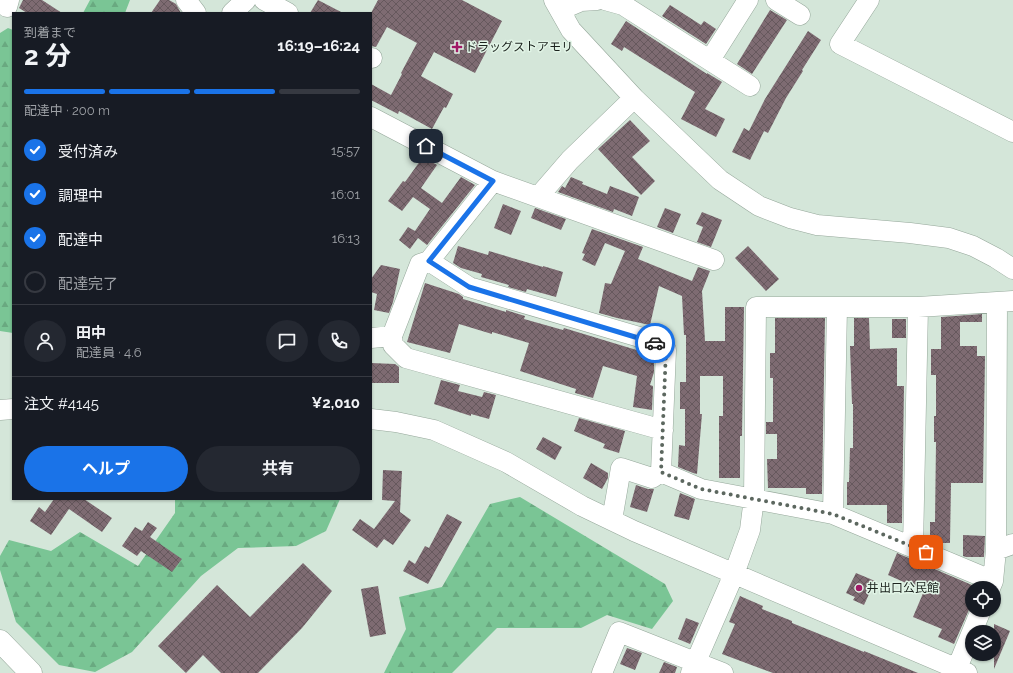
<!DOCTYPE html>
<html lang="ja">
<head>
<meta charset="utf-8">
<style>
	body { margin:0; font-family:Raleway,"Noto Sans JP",sans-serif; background:#242831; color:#f1f3f6; height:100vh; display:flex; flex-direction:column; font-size:15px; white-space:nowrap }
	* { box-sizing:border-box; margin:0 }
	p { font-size:13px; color:#9ea1a6 }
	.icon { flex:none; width:22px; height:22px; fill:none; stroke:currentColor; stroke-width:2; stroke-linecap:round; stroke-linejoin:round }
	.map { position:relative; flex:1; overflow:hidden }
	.details { position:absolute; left:12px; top:12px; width:360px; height:488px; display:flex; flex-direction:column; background:#171b24; border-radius:0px; box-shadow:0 1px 3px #0004 }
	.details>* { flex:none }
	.controls { position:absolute; left:965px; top:581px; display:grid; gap:8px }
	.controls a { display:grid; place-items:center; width:36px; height:36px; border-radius:50%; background:#171b24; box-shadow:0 1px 3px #0004; font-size:20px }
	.pin { position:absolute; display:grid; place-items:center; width:34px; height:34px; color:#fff; margin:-17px; border-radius:8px; box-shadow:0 2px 6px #0006 }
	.courier { position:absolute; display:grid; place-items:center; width:40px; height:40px; margin:-20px; border:3px solid #1a73e8; border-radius:50%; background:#fff; color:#222; box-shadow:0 1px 5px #0007 }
	.summary em { font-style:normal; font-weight:700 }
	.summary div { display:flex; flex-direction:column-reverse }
	.summary { display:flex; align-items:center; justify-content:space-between; height:68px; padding:0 12px }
	h1 { font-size:26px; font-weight:700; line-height:30px }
	.bar { display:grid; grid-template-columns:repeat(4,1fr); gap:6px 4px; align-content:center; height:48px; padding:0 12px }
	.bar i { height:5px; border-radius:3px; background:#363941 }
	.bar .active { background:#1a73e8 }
	.bar p { grid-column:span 4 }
	.line { display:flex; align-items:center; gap:10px; padding:0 12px; border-top:1px solid #363941 }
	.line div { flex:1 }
	.round { display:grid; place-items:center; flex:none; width:42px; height:42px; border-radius:21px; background:#242831 }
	ol { padding:0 12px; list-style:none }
	li { display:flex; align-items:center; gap:12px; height:44px }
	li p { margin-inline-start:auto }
	li .icon { padding:4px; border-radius:50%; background:#1a73e8; color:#fff; stroke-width:4 }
	li:last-child { color:#9ea1a6 }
	li i { width:22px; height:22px; border:2px solid #363941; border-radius:50% }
	.cta { display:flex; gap:8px; margin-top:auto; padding:8px 12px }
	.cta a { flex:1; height:46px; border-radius:24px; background:#1a73e8; color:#fff; font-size:16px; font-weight:700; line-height:46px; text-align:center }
	.cta a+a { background:#242831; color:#f1f3f6 }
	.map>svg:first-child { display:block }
</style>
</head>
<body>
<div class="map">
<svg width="1013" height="673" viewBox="0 0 1013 673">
	<defs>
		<pattern id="forest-firs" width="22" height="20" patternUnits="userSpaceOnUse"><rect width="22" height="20" fill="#7ac595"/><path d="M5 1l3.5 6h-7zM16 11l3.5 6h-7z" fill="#69a980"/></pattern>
		<pattern id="building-cross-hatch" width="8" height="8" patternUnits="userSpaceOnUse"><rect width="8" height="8" fill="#7e6b72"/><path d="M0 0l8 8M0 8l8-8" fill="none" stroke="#66585d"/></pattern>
	</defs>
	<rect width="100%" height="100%" fill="#d4e6d9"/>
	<path fill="url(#forest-firs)" d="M90,0H130L125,13H83Z
		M8,28L13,30V333L0,331V33Z
		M520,497L665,584L673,601L652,629L607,615L581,628H497L452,673H384L406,629L399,597L442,587L490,504Z
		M175,499H340L326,531L296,546L238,548L201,576L132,652L95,672L59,665L16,622L0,570V556L9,540L51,551L80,532L138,566L175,513Z"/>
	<path fill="url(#building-cross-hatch)" d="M23,0H42L62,13H27L19,8Z
		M160,0H169L176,4L181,13H151Z
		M318,0L343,13H310Z
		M378,0H462L502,21L475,73L434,52L421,76L453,94L446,108L444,107L432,129L399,111L398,114L371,100V84L391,95L402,74L401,73L417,43L387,27L376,47L371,46V13Z
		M670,5L701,25L704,21L716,29L706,44L662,16Z
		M770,10L787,20L752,74L737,64Z
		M626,21L707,74V73L722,82L705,109L725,119L716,137L681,119L695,92L624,47L622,51L611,44Z
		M808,31L821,40L802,70L803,71L786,98L768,133L764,131L750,160L732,152L744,128L749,131L765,99Z
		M630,120L650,141L632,157L655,181L641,195L598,149Z
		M423,157L437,165L421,188L442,203L461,177L475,185L427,245L418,238L410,249L399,240L408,227L415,231L430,209L413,197L402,211L388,201L403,181L405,182Z
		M571,177L583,182L582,184L607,194L610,186L639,197L632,216L614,209L613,212L558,192L562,186L565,188Z
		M503,204L521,211L511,235L494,228Z
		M535,208L566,219L561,230L531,218Z
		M665,208L681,214L673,233L657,227Z
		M702,212L722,220L711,247L697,242L703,227L696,224Z
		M592,229L643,247L638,259L692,281L698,267L710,271L702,291L705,341H725V307H744L742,436H740V478H719V416H723V376H700V414H702L697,474L693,473L678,467L679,445L685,446V409H680V382H686V335H684L682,296L659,286L650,325L617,318L599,313L605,283L611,284L625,251L605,243L595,266L582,260L585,254L582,253Z
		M458,246L488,255L489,251L543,267V266L563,272L556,297L527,289L526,292L508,287L509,285L481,277L482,274L461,268L453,263Z
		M748,246L779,279L766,291L735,258Z
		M381,265L400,269L393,302L389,313L374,310L377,294L371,292V279Z
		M425,283L459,294L463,297V299L506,312V310L525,316L524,319L563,330L564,328L653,355L654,356V372L650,385L653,386L652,410L633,407L637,376L603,366L593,398L575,393L576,389L520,371L529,343L492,332V334L459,324L450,353L407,342Z
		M982,314V322H960V346H977V356H985L983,483H951L950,543H933L930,542V522H935L936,442H934V416H936V375H931V349H941V317Z
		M775,318H825L822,494H806V488H768L767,459H777V434H766V422H773V378H770V353H775Z
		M854,318H869L870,349L897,348V386H904L902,523H887V505H847V482H849L850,448H853V404H852L850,346H854Z
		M892,319H906V338H892Z
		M371,363L395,364L399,367V383H371Z
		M441,380L460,385L458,391L482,397L484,392L496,395L489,419L471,414V416L434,404Z
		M579,418L625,431L619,453L603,448L605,444L574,431Z
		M543,437L562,447L555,460L536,449Z
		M591,463L608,473V478L602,489L583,478Z
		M383,470L402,471L400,512L411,520L393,545L384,539L377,548L352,530L360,519L374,529L395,501L382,500Z
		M636,485L648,489H654L647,512L630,507Z
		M680,493L695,499L689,520L674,516Z
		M54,499H84L112,518L102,532L69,509L51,535L30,521L39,507L45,512Z
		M447,514L462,522L428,584L403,571L409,560L415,564L425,546L429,548Z
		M148,522L157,528L150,537L182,559L172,572L141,551L137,556L122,546L135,527L142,531Z
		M963,535L985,536L984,557H966L963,556Z
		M897,553L972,585V603L954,644L938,637L942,629L913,617L924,591L888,575Z
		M303,563L332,591L302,628L258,673H221L203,655L186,673L158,646L217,585L250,617Z
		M856,573L875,581L864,605L853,600L855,597L846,593Z
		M378,586L386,634L370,637L361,589Z
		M740,596L763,606L762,609L792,621V623L864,652V651L918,673H773L722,654L735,624L729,622Z
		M686,618L699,623L690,644L678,639Z
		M994,624L1010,631L994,669Z
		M627,648L642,653L635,670L620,664Z
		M664,662L677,667L675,673H659Z"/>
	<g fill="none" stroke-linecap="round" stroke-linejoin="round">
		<defs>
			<path id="minor" d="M186,0L196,13
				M264,0L288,13
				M554,0L571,30L634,98L720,180L759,206L790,218L817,225L910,233L949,238L973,246L996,258L1013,269
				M605,0L623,5L750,86
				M776,0L800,15
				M869,0L840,44L1013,132
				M7,7L9,0
				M560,10L581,1L597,0
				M232,13L246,0
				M371,58H372
				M710,60L748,0
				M371,117L493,181L714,260
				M493,181L429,261L420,264L392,336L393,345L406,358L663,430
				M538,197L570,160L634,98
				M429,261L469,287L653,341L666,350L661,472L652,478L621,468L612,520
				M371,338L392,336
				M0,410L13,409
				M371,419L396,422L434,430L506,462L582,506L634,531L967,673
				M661,472L701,489L833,514L993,581
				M833,514L837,307
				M913,547L918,307
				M996,550L1013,544
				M990,588L993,581L996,550L997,302
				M972,632L981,610
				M602,673L619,632L723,673
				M691,673L734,574L750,530L754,498L756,307H918L1013,301
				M955,673L972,632"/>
			<path id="major" d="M0,641L31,673"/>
		</defs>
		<use href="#minor" stroke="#95a79a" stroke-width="21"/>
		<use href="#major" stroke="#95a79a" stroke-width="23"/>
		<use href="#minor" stroke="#fff" stroke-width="20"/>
		<use href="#major" stroke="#fff" stroke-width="22"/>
	</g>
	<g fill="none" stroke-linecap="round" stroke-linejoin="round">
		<path stroke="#5c675f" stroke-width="4" stroke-dasharray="0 7.2" d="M655,343L666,350L661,472L701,489L833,514L926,552"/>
		<path stroke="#1a73e8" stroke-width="5" d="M426,146L493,181L429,261L469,287L655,343"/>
	</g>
	<g fill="#a11a66" stroke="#e1f4e6" stroke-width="1.5">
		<path d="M455 41h4v4h4v4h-4v4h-4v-4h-4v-4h4z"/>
		<circle cx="859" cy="588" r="4"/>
	</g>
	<g text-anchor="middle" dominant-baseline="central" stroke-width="3" stroke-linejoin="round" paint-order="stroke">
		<g font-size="12" fill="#1b221d" stroke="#e1f4e6" text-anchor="start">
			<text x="465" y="47">ドラッグストアモリ</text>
			<text x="867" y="588">井出口公民館</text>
		</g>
	</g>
</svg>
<div class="controls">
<a><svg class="icon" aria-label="locate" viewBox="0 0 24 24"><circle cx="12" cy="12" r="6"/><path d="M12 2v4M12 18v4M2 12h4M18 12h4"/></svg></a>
<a><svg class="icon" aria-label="layers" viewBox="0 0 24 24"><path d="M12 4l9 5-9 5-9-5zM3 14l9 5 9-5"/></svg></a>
</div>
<div class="pin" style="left:926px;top:552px;background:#ea580c"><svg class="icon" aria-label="bag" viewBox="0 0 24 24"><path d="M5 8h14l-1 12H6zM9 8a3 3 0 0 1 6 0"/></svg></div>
<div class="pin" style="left:426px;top:146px;background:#1f2937"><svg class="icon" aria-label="home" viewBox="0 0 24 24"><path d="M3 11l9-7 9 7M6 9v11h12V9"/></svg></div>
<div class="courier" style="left:655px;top:343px"><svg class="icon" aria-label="car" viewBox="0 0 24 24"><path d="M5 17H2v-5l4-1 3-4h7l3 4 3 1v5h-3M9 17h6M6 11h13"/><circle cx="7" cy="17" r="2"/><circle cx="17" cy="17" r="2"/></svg></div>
<section class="details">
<div class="summary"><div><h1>2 分</h1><p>到着まで</p></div><em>16:19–16:24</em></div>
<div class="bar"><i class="active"></i><i class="active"></i><i class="active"></i><i></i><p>配達中 · 200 m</p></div>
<ol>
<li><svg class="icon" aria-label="check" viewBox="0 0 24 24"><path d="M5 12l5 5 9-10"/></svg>受付済み<p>15:57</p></li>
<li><svg class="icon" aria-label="check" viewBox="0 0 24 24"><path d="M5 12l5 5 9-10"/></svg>調理中<p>16:01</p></li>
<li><svg class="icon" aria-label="check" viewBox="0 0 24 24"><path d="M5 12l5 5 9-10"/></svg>配達中<p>16:13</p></li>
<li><i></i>配達完了</li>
</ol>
<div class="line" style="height:72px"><a class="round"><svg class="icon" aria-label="person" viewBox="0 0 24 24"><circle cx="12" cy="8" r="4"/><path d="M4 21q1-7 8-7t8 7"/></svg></a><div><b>田中</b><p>配達員 · 4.6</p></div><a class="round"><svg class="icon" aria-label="chat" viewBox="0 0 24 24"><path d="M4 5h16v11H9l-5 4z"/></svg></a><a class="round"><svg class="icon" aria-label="phone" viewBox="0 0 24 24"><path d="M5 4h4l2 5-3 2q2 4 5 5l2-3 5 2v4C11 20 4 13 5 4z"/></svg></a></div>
<div class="line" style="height:52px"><div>注文 #4145</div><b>¥2,010</b></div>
<div class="cta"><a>ヘルプ</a><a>共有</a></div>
</section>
</div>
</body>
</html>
